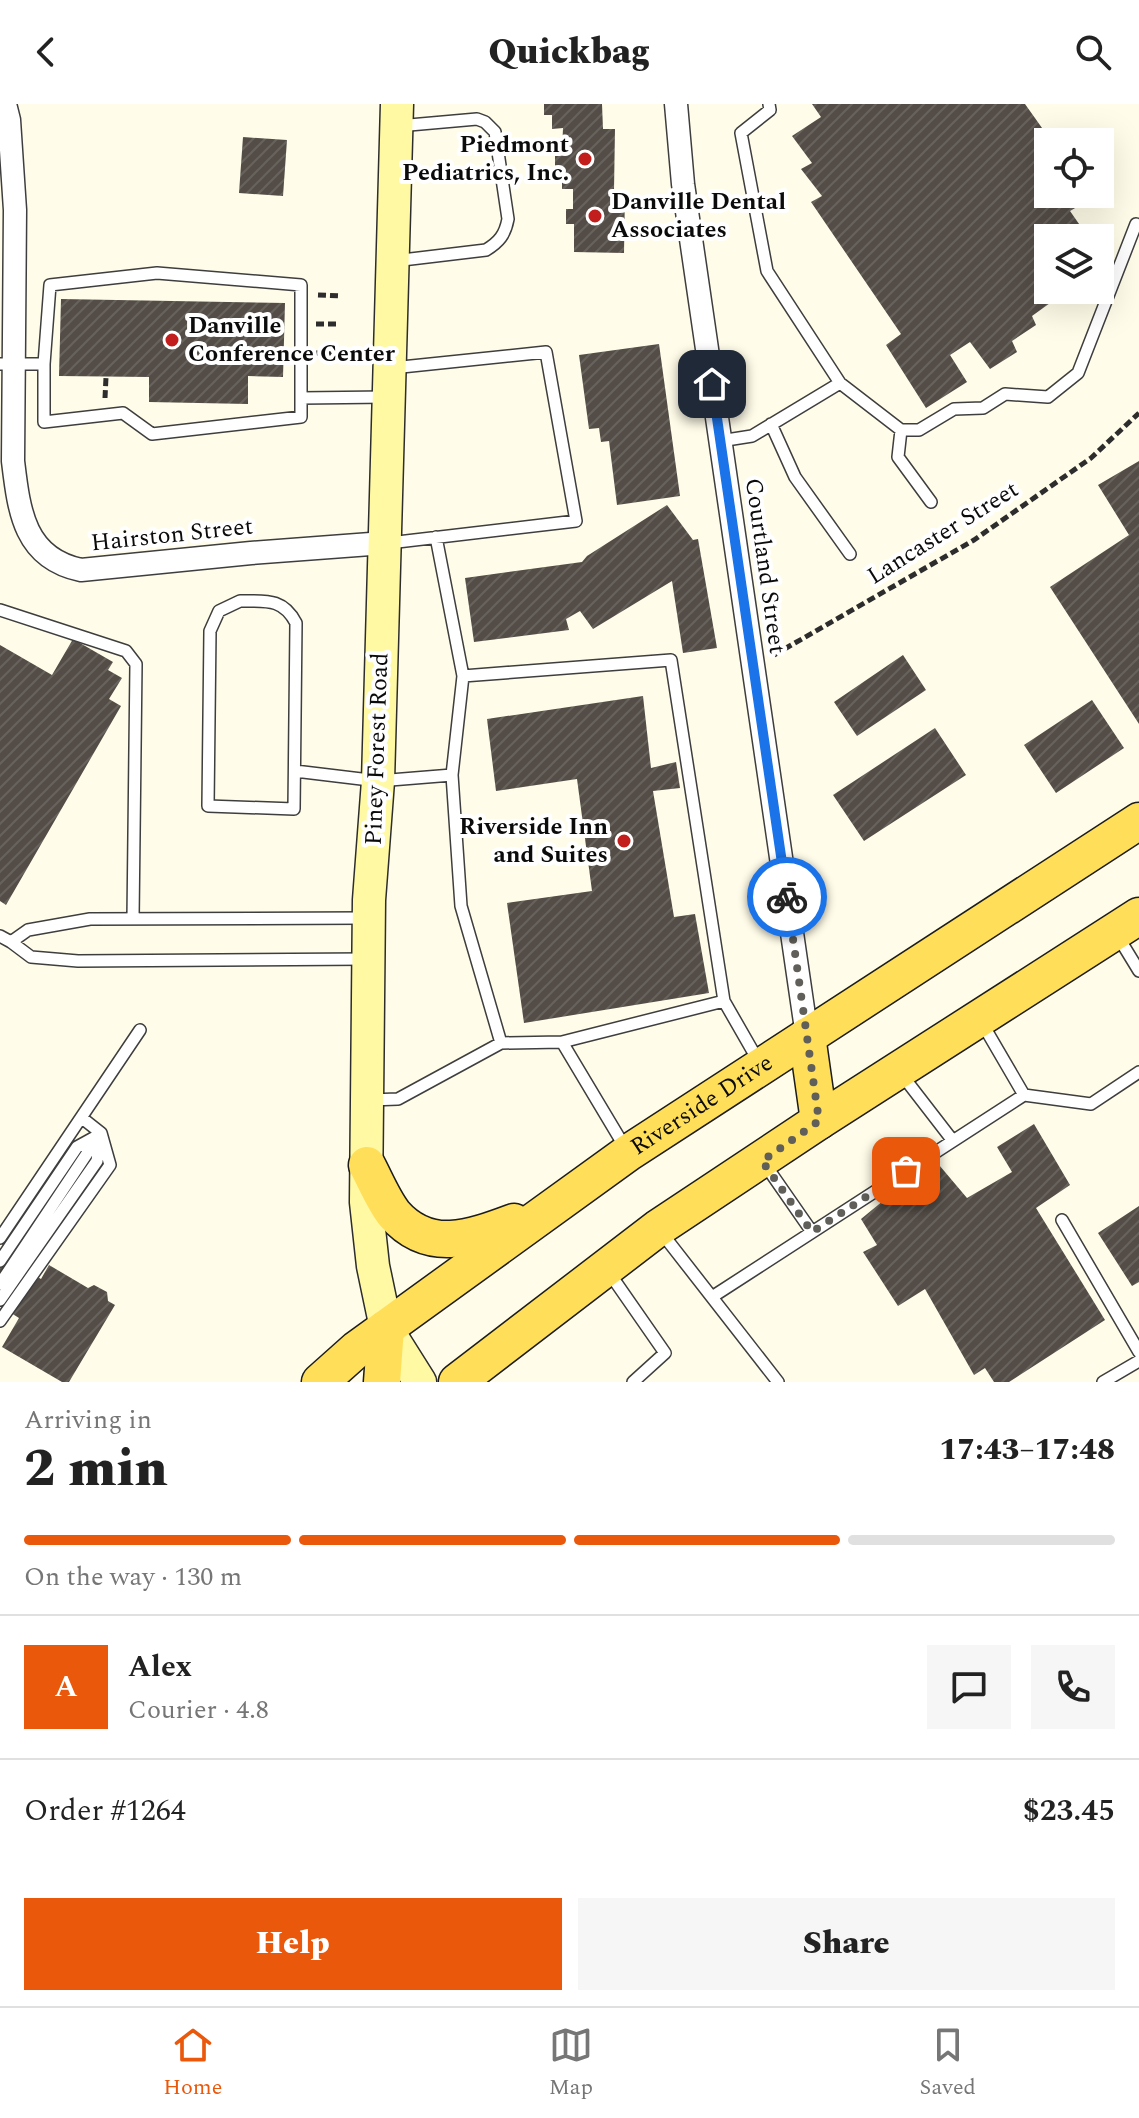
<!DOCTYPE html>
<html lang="en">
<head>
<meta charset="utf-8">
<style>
	body { margin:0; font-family:Spectral,serif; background:#f6f6f6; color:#222; height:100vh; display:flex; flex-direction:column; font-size:30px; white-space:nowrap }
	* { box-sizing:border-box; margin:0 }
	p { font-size:26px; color:#767676 }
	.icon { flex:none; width:44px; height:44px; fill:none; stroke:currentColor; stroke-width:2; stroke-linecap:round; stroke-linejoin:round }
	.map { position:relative; height:1278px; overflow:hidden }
	.side { display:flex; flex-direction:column; background:#fff; flex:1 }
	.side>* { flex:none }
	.tools { position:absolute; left:1034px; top:24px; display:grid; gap:16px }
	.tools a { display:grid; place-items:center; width:80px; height:80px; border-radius:0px; background:#fff; box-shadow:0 8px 32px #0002; font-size:40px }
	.pin { position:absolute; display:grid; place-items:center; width:68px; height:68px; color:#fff; margin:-34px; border-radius:16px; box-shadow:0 4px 12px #0006 }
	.courier { position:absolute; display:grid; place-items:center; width:80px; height:80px; margin:-40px; border:6px solid #1a73e8; border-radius:50%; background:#fff; color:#222; box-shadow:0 2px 10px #0007 }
	.head em { font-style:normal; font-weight:800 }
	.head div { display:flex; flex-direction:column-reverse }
	.head { display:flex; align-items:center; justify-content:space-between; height:136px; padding:0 24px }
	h1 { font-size:52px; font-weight:800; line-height:60px }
	.bar { display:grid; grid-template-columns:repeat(4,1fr); gap:12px 8px; align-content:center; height:96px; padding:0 24px }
	.bar i { height:10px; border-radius:6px; background:#e0e0e0 }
	.bar .active { background:#ea580c }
	.bar p { grid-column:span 4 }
	.line { display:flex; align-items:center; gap:20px; padding:0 24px; border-top:2px solid #e0e0e0 }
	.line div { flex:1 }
	.round { display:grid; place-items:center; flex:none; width:84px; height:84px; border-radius:0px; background:#f6f6f6 }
	.action { display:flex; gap:16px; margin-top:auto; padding:16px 24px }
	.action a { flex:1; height:92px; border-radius:0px; background:#ea580c; color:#fff; font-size:32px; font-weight:800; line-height:92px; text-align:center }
	.action a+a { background:#f6f6f6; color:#222 }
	header { display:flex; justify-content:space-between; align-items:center; height:104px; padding:0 24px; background:#fff; font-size:36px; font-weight:800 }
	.tab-bar { display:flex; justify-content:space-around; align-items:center; height:112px; border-top:2px solid #e0e0e0; background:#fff; font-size:22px; color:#767676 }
	.tab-bar a { display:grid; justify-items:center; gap:4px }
	.tab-bar .active { color:#ea580c }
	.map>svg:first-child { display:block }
</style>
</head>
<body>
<header><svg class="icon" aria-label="back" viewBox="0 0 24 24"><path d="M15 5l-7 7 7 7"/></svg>Quickbag<svg class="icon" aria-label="search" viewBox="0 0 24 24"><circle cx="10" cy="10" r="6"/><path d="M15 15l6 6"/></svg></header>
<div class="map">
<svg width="1139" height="1278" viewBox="0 0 1139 1278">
	<defs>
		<pattern id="building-hatch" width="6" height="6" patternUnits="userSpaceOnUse" patternTransform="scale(2)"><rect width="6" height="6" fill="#544d47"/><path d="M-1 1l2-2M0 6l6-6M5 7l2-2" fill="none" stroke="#68625d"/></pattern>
	</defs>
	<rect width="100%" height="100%" fill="#fffce9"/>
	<path fill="url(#building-hatch)" d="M544,0H602L603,25H615L614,86H625L624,149L574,148V120H566V105H573V85H562V63H555V47H562L563,24L552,25V11H544Z
		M812,0H1025L1052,38H1048V90H1088L1092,94L1070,107L1086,130L1079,134H1048V186H1052L1057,194L1032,212L1036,221L1012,237L1017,248L990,265L970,238L950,251L967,278L926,304L886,241L901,230L811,98L822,92L801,65L812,59L792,32L821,13Z
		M243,33L287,36L283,92L239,89Z
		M61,195L285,199L283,273L248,272V300L149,298V273L59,272Z
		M659,240L680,392L617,401L609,337L601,338L599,324L589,325L579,251Z
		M1139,357V620L1050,483L1129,431L1098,381Z
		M667,401L693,436L698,435L717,544L683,549L672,477L593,525L580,507L566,515L569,526L474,538L465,474L582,458L587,452Z
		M73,535L113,558L108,566L122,574L109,595L121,602L6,801L0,797V541L52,571Z
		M903,551L926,586L857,632L834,598Z
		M643,592L651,664L676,658L680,684L653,687L674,813L695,810L709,889L524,919L507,799L592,787L577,675L496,687L487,615Z
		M1092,596L1124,644L1056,689L1024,641Z
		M935,624L966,671L864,737L833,691Z
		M1034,1020L1070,1081L1036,1104L1105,1216L1009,1278H994L985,1264L974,1271L925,1185L898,1202L863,1148L877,1141L861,1115L934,1055L967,1094L1012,1068L997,1043Z
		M1139,1102V1178L1132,1182L1098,1129Z
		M0,1150L41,1175L49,1161L88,1184L94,1181L107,1188L108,1197L115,1201L69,1278H62L2,1243L19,1214L0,1202Z"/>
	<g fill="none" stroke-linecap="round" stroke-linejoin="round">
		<defs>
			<path id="lane" d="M769,0L770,6L741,29L767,167L840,279L901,326L898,353L931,398
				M394,157L486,146C499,138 505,131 508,115L495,28L485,18L477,15L398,22
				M0,260H44L50,181L157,169L301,181V294L387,293
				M44,260V318L123,309L152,330L301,313V294
				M771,320L795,373L850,450
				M901,326H919L954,305L983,304L1005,290L1048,293L1078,269L1136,120
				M720,337L752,332L840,279
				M436,433L463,572
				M389,439L576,417L546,248L392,264
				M240,497C266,497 283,494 296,519L294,705L208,702L210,527L219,507Z
				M0,506L126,547L136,560L133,815
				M295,667L378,677L452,671L463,572L671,556L724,897L759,958
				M452,671L461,802L501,939
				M364,814L90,815L28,826L11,838L31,853L78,857L367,855
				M1117,831L1139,867
				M0,832L11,838
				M982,919L1024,991
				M562,938L724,897
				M902,971L953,1037
				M370,996L398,995L501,939L562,938L626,1045
				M764,1059L812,1128
				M1062,1116L1139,1248
				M661,1128L778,1278
				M0,1134L140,926
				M0,1157L77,1043L97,1032
				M608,1167L665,1249L633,1278
				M0,1180L98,1033
				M712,1193L1024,991L1091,1000L1139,968
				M0,1196L97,1057L100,1034
				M0,1217L110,1061L101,1029L82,1014
				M1103,1278L1139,1257"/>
			<path id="street" d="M5,0L9,16L15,106L13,357C19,407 24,454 81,466L251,449L384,439
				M676,0L683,80L807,932"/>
			<path id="secondary" d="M397,0L378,677L369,796L366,1098L373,1162L386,1224L420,1278"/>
			<g id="primary">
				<path d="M807,932L819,1017"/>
				<path d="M367,1061C375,1076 383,1096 394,1110C429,1150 471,1134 514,1118"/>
				<path id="s1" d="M320,1278L357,1245L628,1049L1139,717"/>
				<path d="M382,1278L386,1224"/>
				<path d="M457,1278L658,1124L819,1017L1139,812"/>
			</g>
		</defs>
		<use href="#lane" stroke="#3e3e3e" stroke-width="14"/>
		<use href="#street" stroke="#3e3e3e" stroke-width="25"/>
		<use href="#secondary" stroke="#2d2d2d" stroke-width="35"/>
		<use href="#primary" stroke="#1c1c1c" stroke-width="39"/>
		<path stroke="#2d2d2d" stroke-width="5" stroke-dasharray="8 4" stroke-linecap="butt" d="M318,191L341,192
			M316,220H340
			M316,249L339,250
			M105,294L106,273
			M774,551L974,436L1091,354L1139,309"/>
		<use href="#lane" stroke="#fff" stroke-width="11"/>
		<use href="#street" stroke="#fff" stroke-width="22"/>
		<use href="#secondary" stroke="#fff9a4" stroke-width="32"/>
		<use href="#primary" stroke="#ffdf59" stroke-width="36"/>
	</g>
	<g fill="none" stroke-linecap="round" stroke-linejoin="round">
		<path stroke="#605f59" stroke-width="8" stroke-dasharray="0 14.4" d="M787,793L819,1017L762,1057L812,1128L906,1067"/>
		<path stroke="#1a73e8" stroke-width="10" d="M712,280L787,793"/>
	</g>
	<g fill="#c11e1d" stroke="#fff" stroke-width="3">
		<circle cx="585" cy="55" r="8"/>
		<circle cx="595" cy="112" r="8"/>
		<circle cx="172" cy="236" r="8"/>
		<circle cx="624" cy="737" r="8"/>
	</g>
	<g text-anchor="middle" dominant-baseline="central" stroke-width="8" stroke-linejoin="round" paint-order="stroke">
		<g font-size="24" font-weight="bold" fill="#0b0b0b" stroke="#fff" text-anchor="end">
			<text x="569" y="41">Piedmont<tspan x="569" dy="28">Pediatrics, Inc.</tspan></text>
			<text x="611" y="98" text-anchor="start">Danville Dental<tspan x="611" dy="28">Associates</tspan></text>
			<text x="188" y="222" text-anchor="start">Danville<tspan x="188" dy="28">Conference Center</tspan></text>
			<text x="608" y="723">Riverside Inn<tspan x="608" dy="28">and Suites</tspan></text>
		</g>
		<g font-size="24" fill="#0b0b0b" stroke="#fff">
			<text transform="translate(943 429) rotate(-32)">Lancaster Street</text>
			<text transform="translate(172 431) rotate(-6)">Hairston Street</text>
			<text transform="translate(765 462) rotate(82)">Courtland Street</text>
			<text transform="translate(377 645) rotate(-88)">Piney Forest Road</text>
			<text stroke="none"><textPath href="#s1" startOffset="472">Riverside Drive</textPath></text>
		</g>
	</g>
</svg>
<div class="tools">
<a><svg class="icon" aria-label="locate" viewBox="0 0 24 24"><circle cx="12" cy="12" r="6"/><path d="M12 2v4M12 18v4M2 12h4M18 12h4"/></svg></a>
<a><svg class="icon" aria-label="layers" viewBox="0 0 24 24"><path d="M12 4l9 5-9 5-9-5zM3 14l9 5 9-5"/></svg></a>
</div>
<div class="pin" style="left:906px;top:1067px;background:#ea580c"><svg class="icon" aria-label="bag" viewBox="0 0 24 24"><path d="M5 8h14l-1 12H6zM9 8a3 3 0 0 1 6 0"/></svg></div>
<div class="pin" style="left:712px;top:280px;background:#1f2937"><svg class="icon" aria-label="home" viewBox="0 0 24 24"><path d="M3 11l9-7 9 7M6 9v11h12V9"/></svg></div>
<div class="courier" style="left:787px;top:793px"><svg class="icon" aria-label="bike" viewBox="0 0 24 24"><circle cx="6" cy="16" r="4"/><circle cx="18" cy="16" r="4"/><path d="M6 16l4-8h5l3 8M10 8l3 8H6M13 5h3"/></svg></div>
</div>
<section class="side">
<div class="head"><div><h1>2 min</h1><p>Arriving in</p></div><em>17:43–17:48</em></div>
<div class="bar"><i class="active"></i><i class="active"></i><i class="active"></i><i></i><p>On the way · 130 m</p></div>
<div class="line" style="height:144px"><b class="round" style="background:#ea580c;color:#fff">A</b><div><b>Alex</b><p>Courier · 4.8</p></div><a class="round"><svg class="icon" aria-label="chat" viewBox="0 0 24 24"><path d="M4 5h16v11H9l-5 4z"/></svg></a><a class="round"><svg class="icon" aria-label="phone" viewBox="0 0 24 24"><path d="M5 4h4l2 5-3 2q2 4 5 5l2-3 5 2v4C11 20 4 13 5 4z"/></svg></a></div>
<div class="line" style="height:104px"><div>Order #1264</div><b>$23.45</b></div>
<div class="action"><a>Help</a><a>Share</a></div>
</section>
<nav class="tab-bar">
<a class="active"><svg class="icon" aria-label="home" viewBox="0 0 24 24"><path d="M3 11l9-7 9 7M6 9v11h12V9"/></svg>Home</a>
<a><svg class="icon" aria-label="map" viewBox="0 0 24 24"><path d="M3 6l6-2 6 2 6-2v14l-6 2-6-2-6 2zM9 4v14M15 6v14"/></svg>Map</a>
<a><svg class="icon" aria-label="saved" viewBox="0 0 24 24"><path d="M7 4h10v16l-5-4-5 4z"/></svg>Saved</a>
</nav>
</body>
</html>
